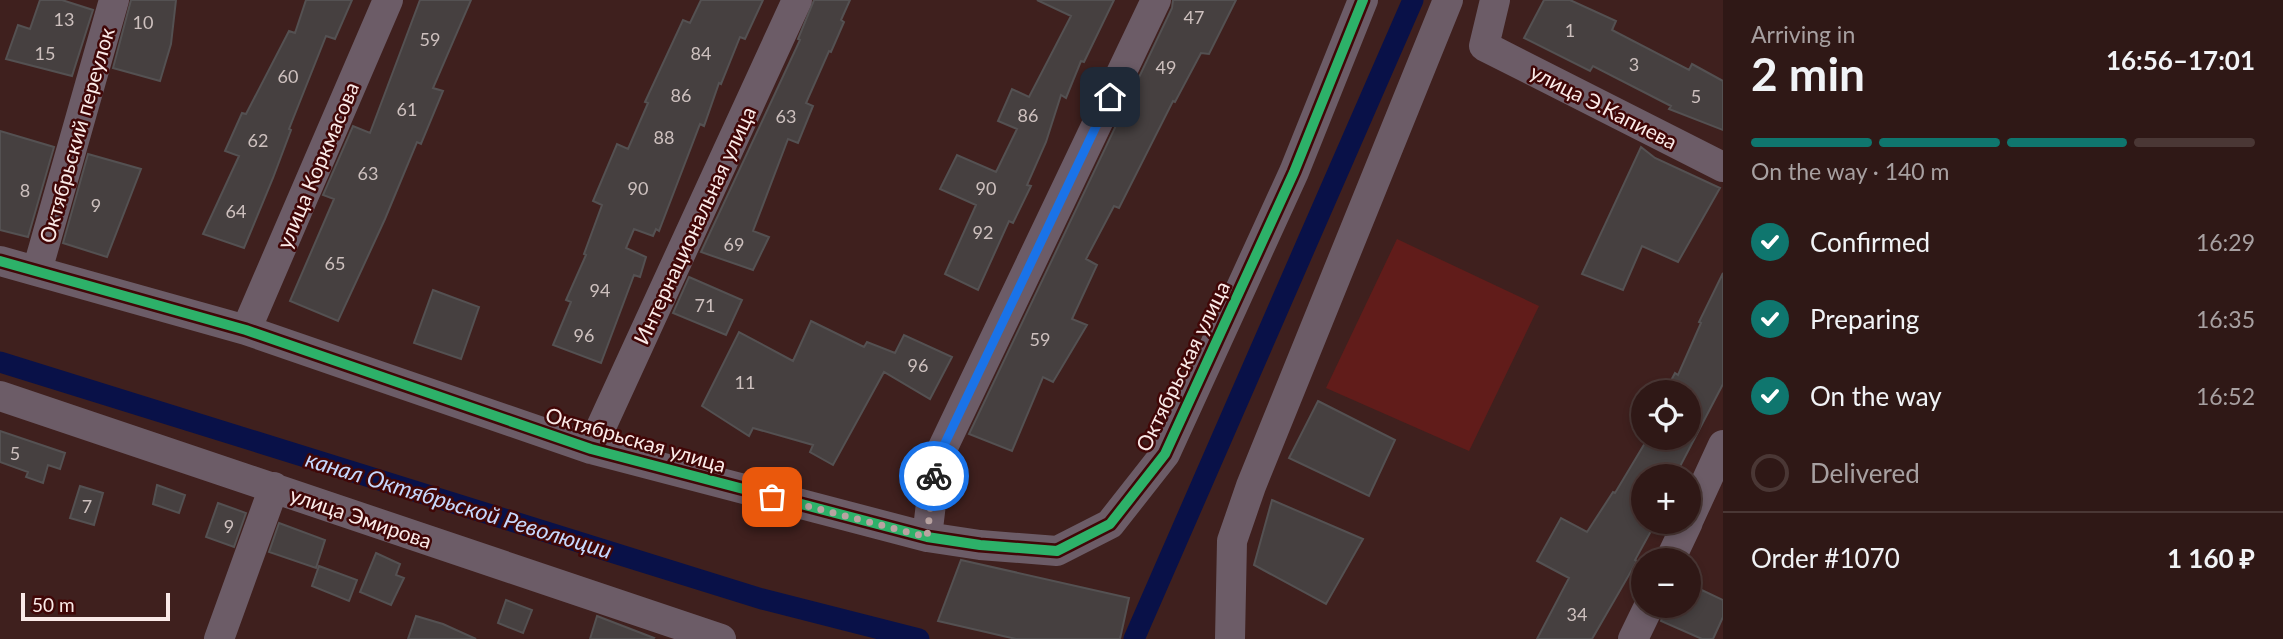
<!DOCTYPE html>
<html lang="en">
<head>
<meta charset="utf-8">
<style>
	body { margin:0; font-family:Lato,sans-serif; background:#37211f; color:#f1f3f6; height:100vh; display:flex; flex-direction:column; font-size:26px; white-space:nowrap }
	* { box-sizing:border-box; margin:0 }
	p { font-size:23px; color:#a7a0a1 }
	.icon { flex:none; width:38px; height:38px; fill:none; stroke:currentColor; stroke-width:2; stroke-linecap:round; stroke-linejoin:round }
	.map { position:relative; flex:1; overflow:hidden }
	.side { display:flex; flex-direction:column; background:#2f1816; width:560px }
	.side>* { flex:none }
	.controls { position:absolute; left:1631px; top:380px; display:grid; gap:14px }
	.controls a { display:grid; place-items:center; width:70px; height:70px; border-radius:50%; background:#2f1816; box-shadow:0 4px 10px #0003,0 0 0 2px #4a3735; font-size:35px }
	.scale { position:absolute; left:21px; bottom:18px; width:149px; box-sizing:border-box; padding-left:7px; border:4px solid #faeae8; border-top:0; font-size:19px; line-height:24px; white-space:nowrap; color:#faeae8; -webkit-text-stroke:5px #400707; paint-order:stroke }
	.pin { position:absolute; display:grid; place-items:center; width:60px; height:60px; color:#fff; margin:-30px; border-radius:14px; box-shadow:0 4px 10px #0006 }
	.courier { position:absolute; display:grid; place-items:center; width:70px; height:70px; margin:-35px; border:5px solid #1a73e8; border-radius:50%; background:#fff; color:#222; box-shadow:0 2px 9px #0007 }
	.head em { font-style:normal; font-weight:700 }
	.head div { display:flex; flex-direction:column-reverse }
	.head { display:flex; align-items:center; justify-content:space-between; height:119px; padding:0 28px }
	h1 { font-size:46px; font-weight:700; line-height:52px }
	.bar { display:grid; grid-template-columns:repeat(4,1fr); gap:10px 7px; align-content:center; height:84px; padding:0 28px }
	.bar i { height:9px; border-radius:5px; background:#4a3735 }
	.bar .on { background:#0f766e }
	.bar p { grid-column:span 4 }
	.line { display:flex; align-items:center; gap:18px; padding:0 28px; border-top:2px solid #4a3735 }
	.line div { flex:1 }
	ol { padding:0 28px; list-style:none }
	li { display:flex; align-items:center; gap:21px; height:77px }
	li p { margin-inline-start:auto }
	li .icon { padding:7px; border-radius:50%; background:#0f766e; color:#fff; stroke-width:4 }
	li:last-child { color:#a7a0a1 }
	li i { width:38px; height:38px; border:4px solid #4a3735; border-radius:50% }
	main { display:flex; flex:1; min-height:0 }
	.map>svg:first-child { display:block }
</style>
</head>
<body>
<main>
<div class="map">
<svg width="1723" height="639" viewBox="0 0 1723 639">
	<rect width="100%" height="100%" fill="#3f201e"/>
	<path fill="#611c1a" d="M1397,239L1539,306L1469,451L1326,388Z"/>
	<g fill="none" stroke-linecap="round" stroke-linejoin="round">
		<path stroke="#091148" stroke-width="21" d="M0,362L762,599L919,639
			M1134,639L1413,0"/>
	</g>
	<path fill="#464040" stroke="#545152" stroke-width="2" d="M40,0H62L93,10L72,76L6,59L18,25L30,29Z
		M131,0H176L171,44L160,81L113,68Z
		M306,0H352L335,39L326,36L289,129L291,130L273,178L244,248L203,234L239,156L225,151L242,113L246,114L289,31L295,33Z
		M420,0H471L433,88L443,91L421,144L417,142L385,219L338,321L290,301L334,199L323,195L353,126L370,133Z
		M701,0H763L745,39L740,37L721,84L719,83L704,126L700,124L659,231L656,229L653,236L634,229L626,248L646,257L640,277L634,275L601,363L553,345L571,302L566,300L586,255L584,254L602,205L593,201L617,144L628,149L648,103L645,102L683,20L690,23Z
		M814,0H850L841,20L844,22L831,52L829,51L806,103L813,106L798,143L788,139L753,231L769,237L753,270L701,252L800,40L798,39Z
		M1037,0H1114L1084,62L1081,61L1066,98L1061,95L1046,142L1027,185L1031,186L1013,223L1009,221L978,290L945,274L976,205L940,189L957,155L996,172L1017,129L998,121L1012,89L1029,97L1071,16Z
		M1173,0H1236L1209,54L1201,53L1175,102L1173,101L1119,208L1114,206L1086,259L1097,265L1072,319L1087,325L1053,382L1043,377L1012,451L969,434L1172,8Z
		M1544,0H1570L1616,21L1612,30L1689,70L1692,64L1723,81V130L1669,109L1671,106L1593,66L1590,71L1524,38Z
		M0,131L54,147L28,237L0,230Z
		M1641,147L1655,158L1720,188L1678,262L1642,246L1623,290L1582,274Z
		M88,154L141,169L107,257L63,243Z
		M1723,273V384L1675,476H1643V522H1656L1635,560L1637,561L1592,639H1537L1569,578L1537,561L1561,518L1587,532L1613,492L1615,493L1648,438H1689V392H1665L1675,373L1678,375L1701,323L1699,322Z
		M689,277L742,300L726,335L673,313Z
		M433,290L479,307L461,359L414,343Z
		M811,321L864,347L867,342L895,353L904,335L952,357L930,399L884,372L833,465L810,452L813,445L753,428L749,436L702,406L739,332L793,361Z
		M1318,401L1395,440L1369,496L1289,458Z
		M0,431L65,453L60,469L48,465L43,483L26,477L28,472L0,462Z
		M157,485L185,495L179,513L153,504Z
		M80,486L103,493L94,525L70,518Z
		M1272,500L1363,539L1326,604L1254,565Z
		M218,503L246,513L234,547L206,537Z
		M279,523L325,540L316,568L269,552Z
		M376,553L400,564L396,575L404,578L391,605L360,592Z
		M961,560L1129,598L1120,639H1016L938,621Z
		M319,566L357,580L349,601L312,586Z
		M1689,584L1723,600V617L1713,639H1702L1661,621L1666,606H1689Z
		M506,600L532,610L523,633L498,623Z
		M416,616L443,624L476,639H408Z
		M597,616L654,638L653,639H590Z"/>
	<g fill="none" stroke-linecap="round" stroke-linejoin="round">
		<path stroke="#6c5c67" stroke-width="30" d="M1495,0L1484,46L1723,167
			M0,261L246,330L591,449L927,537L980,545L1057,551L1110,524L1165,454L1294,172L1363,0
			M37,271L114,0
			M246,330L388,0
			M0,396L721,639
			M591,449L797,0
			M1689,519L1723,445
			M927,537L936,462L1156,0
			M1670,560L1688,522
			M219,639L274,487
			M1230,639L1232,541L1251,486L1448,0
			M1633,639L1649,606"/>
		<defs>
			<path id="cycleway" d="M0,261L246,330L591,449L927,537L980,545L1057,551L1110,524L1165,454L1294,172L1363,0"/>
		</defs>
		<use href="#cycleway" stroke="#400707" stroke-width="15"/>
		<use href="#cycleway" stroke="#2db169" stroke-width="10"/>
	</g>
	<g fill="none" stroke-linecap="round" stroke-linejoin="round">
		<path stroke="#b9a3a1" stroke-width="7" stroke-dasharray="0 12.6" d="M772,497L927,537L934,476"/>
		<path stroke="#1a73e8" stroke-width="9" d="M934,476L936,462L1110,97"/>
	</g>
	<g text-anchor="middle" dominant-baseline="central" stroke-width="5" stroke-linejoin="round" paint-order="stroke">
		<g font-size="18" fill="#cdc0be">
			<text x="1194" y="17">47</text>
			<text x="64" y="19">13</text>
			<text x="143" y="22">10</text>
			<text x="1570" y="30">1</text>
			<text x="430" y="39">59</text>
			<text x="45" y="53">15</text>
			<text x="701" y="53">84</text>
			<text x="1634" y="64">3</text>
			<text x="1166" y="67">49</text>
			<text x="288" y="76">60</text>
			<text x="681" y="95">86</text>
			<text x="1696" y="96">5</text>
			<text x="407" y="109">61</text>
			<text x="1028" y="115">86</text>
			<text x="786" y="116">63</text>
			<text x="664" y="137">88</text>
			<text x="258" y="140">62</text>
			<text x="368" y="173">63</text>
			<text x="638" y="188">90</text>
			<text x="986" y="188">90</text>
			<text x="25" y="190">8</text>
			<text x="96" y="205">9</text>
			<text x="236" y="211">64</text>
			<text x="983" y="232">92</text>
			<text x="734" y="244">69</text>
			<text x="335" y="263">65</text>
			<text x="600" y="290">94</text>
			<text x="705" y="305">71</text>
			<text x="584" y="335">96</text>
			<text x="1040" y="339">59</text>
			<text x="918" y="365">96</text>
			<text x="745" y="382">11</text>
			<text x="15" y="453">5</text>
			<text x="87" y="506">7</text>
			<text x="229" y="526">9</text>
			<text x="1577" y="614">34</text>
		</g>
		<g font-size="21" fill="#faeae8" stroke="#400707">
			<text transform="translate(1604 106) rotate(27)">улица Э.Капиева</text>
			<text transform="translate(76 135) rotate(-74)">Октябрьский переулок</text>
			<text transform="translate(317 165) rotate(-67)">улица Коркмасова</text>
			<text transform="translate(694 225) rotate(-65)">Интернациональная улица</text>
			<text transform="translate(1182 366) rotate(-64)">Октябрьская улица</text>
			<text transform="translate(636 439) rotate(16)">Октябрьская улица</text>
			<text transform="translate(361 517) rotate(19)">улица Эмирова</text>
		</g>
		<g font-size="23" font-style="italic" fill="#c6d8fe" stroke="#400707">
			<text transform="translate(459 504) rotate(17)">канал Октябрьской Революции</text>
		</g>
	</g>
</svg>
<div class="controls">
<a><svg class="icon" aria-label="locate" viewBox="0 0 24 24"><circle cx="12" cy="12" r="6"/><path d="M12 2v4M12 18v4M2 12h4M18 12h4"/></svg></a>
<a>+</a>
<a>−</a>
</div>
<div class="scale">50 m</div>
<div class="pin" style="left:772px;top:497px;background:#ea580c"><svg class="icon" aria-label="bag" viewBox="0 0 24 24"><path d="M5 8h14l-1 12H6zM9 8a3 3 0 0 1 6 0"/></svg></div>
<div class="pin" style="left:1110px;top:97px;background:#1f2937"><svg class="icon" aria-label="home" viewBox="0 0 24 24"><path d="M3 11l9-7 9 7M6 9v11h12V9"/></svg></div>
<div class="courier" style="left:934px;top:476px"><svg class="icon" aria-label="bike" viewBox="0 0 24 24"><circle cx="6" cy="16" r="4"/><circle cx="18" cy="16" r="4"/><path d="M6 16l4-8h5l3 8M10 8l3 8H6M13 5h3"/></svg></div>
</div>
<section class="side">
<div class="head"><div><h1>2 min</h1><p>Arriving in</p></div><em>16:56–17:01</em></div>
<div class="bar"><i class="on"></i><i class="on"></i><i class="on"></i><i></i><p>On the way · 140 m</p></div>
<ol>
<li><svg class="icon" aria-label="check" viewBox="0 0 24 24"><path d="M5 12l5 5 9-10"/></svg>Confirmed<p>16:29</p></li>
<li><svg class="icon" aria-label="check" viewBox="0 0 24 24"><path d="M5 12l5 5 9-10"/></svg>Preparing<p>16:35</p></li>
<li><svg class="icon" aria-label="check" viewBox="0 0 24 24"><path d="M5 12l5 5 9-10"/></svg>On the way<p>16:52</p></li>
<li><i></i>Delivered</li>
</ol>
<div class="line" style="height:91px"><div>Order #1070</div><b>1 160 ₽</b></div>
</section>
</main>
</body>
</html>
